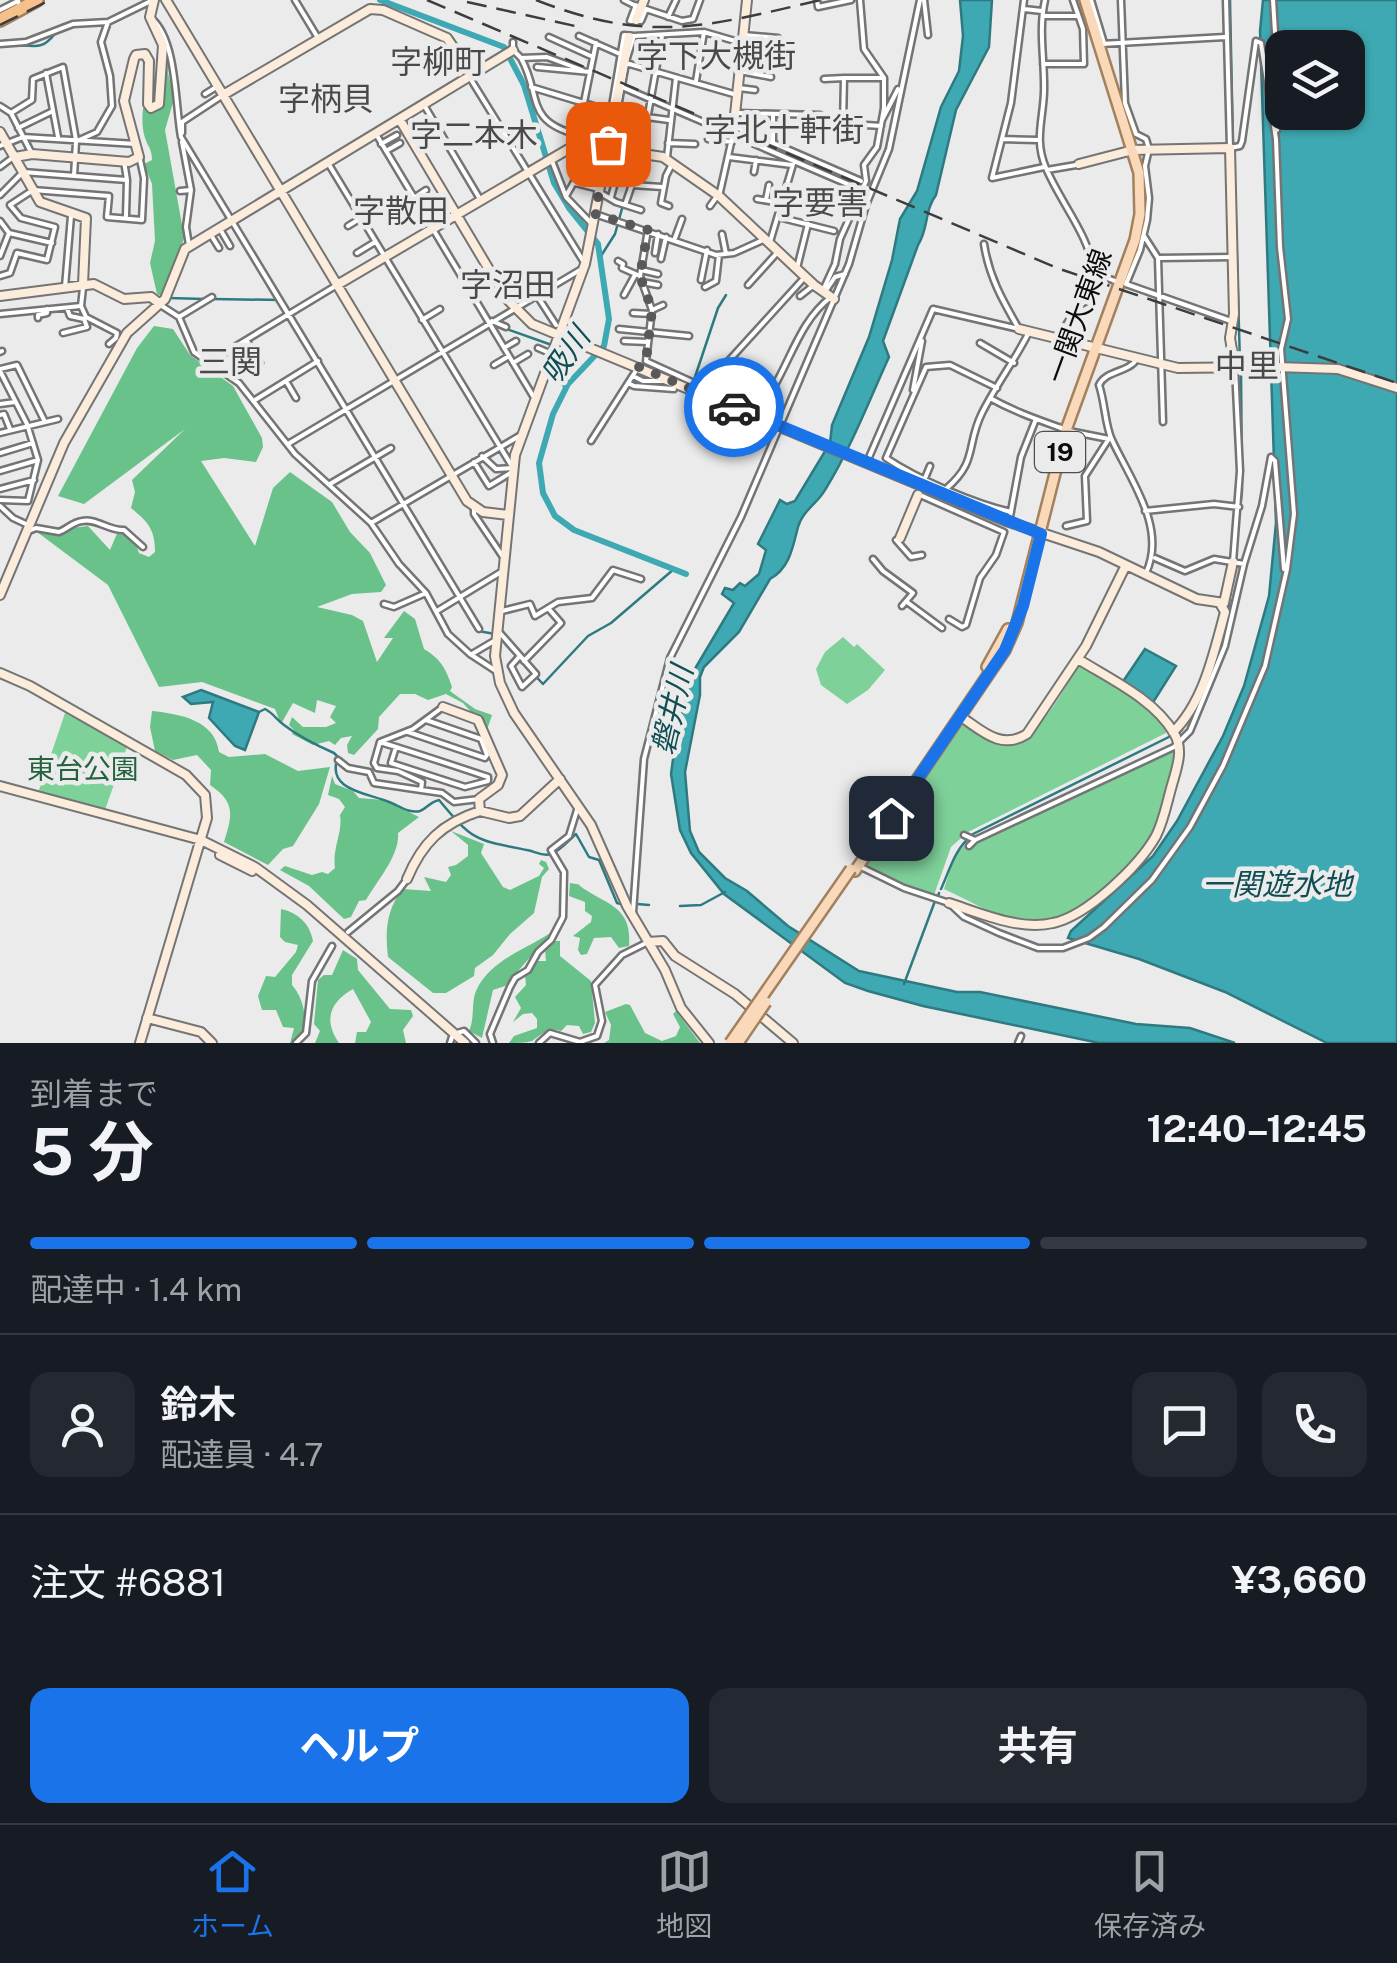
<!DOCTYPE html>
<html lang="ja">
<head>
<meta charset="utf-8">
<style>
	body { margin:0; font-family:"Public Sans","Noto Sans JP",sans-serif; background:#242831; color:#f1f3f6; height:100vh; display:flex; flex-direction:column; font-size:38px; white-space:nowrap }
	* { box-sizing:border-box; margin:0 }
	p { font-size:32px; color:#9ea1a6 }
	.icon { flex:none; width:55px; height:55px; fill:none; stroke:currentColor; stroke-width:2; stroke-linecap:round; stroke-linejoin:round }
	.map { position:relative; height:1043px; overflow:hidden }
	.sheet { display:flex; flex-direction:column; background:#171b24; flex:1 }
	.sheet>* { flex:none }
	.controls { position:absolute; left:1265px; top:30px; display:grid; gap:20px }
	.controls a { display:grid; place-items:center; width:100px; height:100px; border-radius:20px; background:#171b24; box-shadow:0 2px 8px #0004; font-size:50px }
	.pin { position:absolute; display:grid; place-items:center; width:85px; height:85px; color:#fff; margin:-42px; border-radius:20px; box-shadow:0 5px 15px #0006 }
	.courier { position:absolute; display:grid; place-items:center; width:100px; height:100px; margin:-50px; border:8px solid #1a73e8; border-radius:50%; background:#fff; color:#222; box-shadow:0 2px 12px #0007 }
	.headline em { font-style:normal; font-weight:700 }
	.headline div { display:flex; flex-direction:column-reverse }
	.headline { display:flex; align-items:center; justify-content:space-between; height:170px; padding:0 30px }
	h1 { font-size:65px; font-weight:700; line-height:75px }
	.bar { display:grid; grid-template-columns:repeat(4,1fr); gap:15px 10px; align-content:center; height:120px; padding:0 30px }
	.bar i { height:12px; border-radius:8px; background:#363941 }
	.bar .on { background:#1a73e8 }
	.bar p { grid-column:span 4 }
	.line { display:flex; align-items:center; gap:25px; padding:0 30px; border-top:2px solid #363941 }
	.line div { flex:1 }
	.round { display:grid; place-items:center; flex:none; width:105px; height:105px; border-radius:20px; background:#242831 }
	.button { display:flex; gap:20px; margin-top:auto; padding:20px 30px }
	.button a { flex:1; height:115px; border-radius:20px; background:#1a73e8; color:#fff; font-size:40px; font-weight:700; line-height:115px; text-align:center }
	.button a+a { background:#242831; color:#f1f3f6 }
	.tabs { display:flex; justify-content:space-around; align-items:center; height:140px; border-top:2px solid #363941; background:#171b24; font-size:28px; color:#9ea1a6 }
	.tabs a { display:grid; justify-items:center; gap:5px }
	.tabs .on { color:#1a73e8 }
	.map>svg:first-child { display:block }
</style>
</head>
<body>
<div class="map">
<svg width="1397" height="1043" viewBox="0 0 1397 1043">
	<rect width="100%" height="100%" fill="#ebebec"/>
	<path fill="#7fd19a" d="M843,637L854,647L857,644L885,670L868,690L847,704L821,685L816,669L825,652Z
		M1080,663L1156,715L1168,730L1166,733L968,832L951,847L934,895L899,883L863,866L960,725L964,723C975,730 987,741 999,744C1034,751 1064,688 1080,663Z
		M65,713L128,744L105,810L38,793Z
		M1174,749L1178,751C1171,777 1166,807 1155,832C1140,867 1075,920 1037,923C1006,924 971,901 944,889L954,857L969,840L978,842Z"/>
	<path fill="#69c289" d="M167,48L168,73L174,99L165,130L184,236C183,247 167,284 161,296L157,294L150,263L155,241L152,184L144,164L152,160C152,149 148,147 145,138C142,129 142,117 143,108L154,113L163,106L161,84Z
		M154,326L173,329L190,355L233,386L262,438L263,447L256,462L224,458L201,461L255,546L273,488L290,472L332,502L350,532L370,553L386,585L381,592L352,594L317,607L352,615L363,621L377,662L393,638H384L404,611L415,619L424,649C441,659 446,669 452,687L450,691L475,709L492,715L487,730L463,703L446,694L428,700L415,694H400L379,717L378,729L354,755L348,753L347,745L352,736L341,738L335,745L329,741L313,745L292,734L294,730L289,725L292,717L303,727H326L336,723L330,717L336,706L317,700L315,713L293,703L281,724L275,709L202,682L159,687L108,585L37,532L88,526L110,550L118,531L134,538L139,553L149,557L155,552C155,529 148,522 131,508L135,492L132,480L185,429L84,504L58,496L137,348Z
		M152,711C180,714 215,720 219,752L229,757L265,754L298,771L330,767L319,804L293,846L283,849L268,865L224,842C233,814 235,802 210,785L211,770L197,755L173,760L155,751L150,727Z
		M332,776L335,784L353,791L359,798L384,800L419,817L398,833C400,855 377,881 366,900L359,901L351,917L344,919L309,886L280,870L285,866L312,875L322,872L328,874L335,868C332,848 343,832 340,815L345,807L339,799L328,795Z
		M451,831L484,844L481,853L503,887L510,890L539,876L544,868L539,864L541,860L546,862L549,869L542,877L534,913L510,934L493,955L475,968L474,976L446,993H433L388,957C385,932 386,909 403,889L431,891L424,877L446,882L451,875L448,867L456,865L468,856V845Z
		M570,883C586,886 573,882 586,890C611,906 632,909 629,946L619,948L611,937L594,938L587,954L581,955L578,950L580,938L573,936L591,922L592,916L585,911V902L569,896Z
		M281,909C299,913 310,924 313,941L292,975V985C306,1001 310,1028 295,1043H290L294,1028L283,1027L276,1010H262L258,996L266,976L275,977L296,952L298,945L285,942L280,937Z
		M553,931L505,986L493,990L482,1038L469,1031C475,1018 471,1003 476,991C490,959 528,949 553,931Z
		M556,941H560V956L591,981L595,1023L591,1032L583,1034L579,1026L567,1025L561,1031C547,1027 543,1034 532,1041C525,1043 517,1043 509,1043L514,1036L537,1028V1019L532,1013L523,1014L513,1022L521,1008L515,997L526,985L525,975L537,961H546L545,949Z
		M343,950L357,959L358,970L390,1009L411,1010L413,1016L403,1030L406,1043H355L357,1032H366L371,1022L353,989C330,1002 323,1020 339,1043H315L320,1031L314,1024L318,980L324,975H332Z
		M626,1004L630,1005L645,1033L662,1041L676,1036L680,1027L673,1014L676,1011L700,1043H604L609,1040L611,1025L605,1012Z"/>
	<path fill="#3ea9b2" stroke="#2f7a80" stroke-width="2.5" fill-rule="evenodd" d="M960,0H992L989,47L956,110L936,195C924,211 929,228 918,245L883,341L889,357C869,401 851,448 825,490C818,503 802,511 798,527C793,546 790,568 770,579L739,632L704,667L700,677V695L685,772L690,831L699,852L725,878L747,891L788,926L859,971L957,992H980L1136,1024L1190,1028L1235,1043H1099L923,1006L868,991L845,983L724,894L691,853L680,830L671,774L677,730L693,672L734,603L722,594L725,588L733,590L740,583L745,586L759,574L766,550L758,544L780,500L787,504L795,501L830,443L832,425L869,337L892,260L900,219L917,191L941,107L959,71L963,36Z
		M1263,0H1397V1043H1327L1225,992L1139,959L1068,938L1071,931L1153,856L1177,821L1223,736L1244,686L1269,596L1276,523L1260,31ZM1282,48H1348V112H1282Z
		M1145,649L1176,666L1152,704L1122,683Z
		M201,690L259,712L245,750L235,746L209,718L213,702L191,704L183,697Z"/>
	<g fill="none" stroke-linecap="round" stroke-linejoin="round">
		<path stroke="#2f7a80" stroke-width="2.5" d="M1230,0L1233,148
			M132,8L147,0
			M11,45C41,46 43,51 62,25L72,22
			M649,95L659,38
			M630,183L638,157
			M1235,191L1240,363
			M601,256L615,234L623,205
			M168,298L205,299
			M213,299L280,300
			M501,327L549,344
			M559,358L560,378L565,389
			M694,380L718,308L726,295
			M1228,612L1242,491L1241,371
			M478,631L495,634
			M501,636L506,645L543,684L588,636L611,623L674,569
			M259,712L265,709C273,713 277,720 284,725C297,735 318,746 334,753L338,757C325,791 369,793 389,802C398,805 409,814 420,811C426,809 430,802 439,800C473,841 475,840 527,850C535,851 542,857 551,854C560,851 569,840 576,834L589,857L599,860L617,903L621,904
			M941,889C951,867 954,850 973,834L1181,731L1195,709
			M938,896L939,893
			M637,904L649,905
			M680,906L701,905L725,892
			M904,984L935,901"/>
		<path stroke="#3ea9b2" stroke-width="6" d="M380,0L504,47L524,85L554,183L569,208L598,244L609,319L604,346L568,384L553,414L539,463L543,493L555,516L574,530L686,574"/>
		<defs>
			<path id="street" d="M295,0L318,38
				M624,0L634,5
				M817,0L818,7L851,0
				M924,0L928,35
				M1024,0L1011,103L992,178L1044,167
				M1045,0C1038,32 1045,60 1044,92C1043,120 1034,141 1046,168C1060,202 1090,236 1094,273L1090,282L1091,299L1079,305L1058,337
				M1091,0L1104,43
				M1121,0L1125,103L1136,134L1146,139L1149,149L1145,166L1149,198L1147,220L1140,250L1126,284L1231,321
				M1273,0L1279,96L1277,130
				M636,5L630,21H641L646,9L682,21L693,19L700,0
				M1024,9L1042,11
				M0,10L18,1L19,4
				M1043,16H1078
				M668,17L676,0
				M152,19C177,41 175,104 181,137L479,629
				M624,35L634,36L627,58L618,107L614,111L612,106Z
				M743,35L778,38
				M579,36L620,54
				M634,36L704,32
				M549,37L593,57
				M513,42V50L521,58L547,57L582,70
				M0,44L26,42L73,24L108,22L151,1
				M1101,44L1225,37
				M521,58C542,96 524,121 578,135
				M626,63L737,95
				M1043,64H1084L1083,29L1073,0
				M537,67L590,72
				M740,71L771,77
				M46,73L58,137
				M470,78L585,264
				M824,79L844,78
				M696,81L704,32L742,43
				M531,87L617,113L669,120
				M622,87L859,189
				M739,88L755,90
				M205,94L218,86
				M424,105L480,199
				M0,106L11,113L32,100L33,79L63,67L76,140
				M11,113L32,154
				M738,113L820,115L821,122L881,126
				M773,115V143
				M882,120L898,89
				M843,123L844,78H884
				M734,126L861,181
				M18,128L53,111
				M182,133V122L223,95
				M376,134L533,396
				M577,137L596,43
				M708,139L732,142
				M1002,139L1038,140
				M77,141L97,132L112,106L110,76L101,42L108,22
				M182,142L191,190L186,227L189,245
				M668,143L695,144
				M381,144L397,135
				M0,146L23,137L136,144
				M386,151L400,143
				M641,154L662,36
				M667,157L676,78
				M729,157L792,165
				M124,161L127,180L126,216
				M552,161L566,197L591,223
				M328,163L513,468L496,469L482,456
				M0,167L12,158
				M1047,170L1076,165
				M754,172L756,160
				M74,176L76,142
				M575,183L599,189
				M632,185L662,187
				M180,191L191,190
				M599,192L616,202L641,210
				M0,195L23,172L127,180
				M566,196L582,168L585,142L578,133
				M611,197L623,154
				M414,198L426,190
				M757,199L781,203
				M766,200L769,185
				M625,205L637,170
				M669,206L661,203L666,176L672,164
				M710,206L720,192L733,134
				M595,214L716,255L734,253L765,239
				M778,217L834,231
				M0,221L9,233L52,243
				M348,226L361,218
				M220,229L230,246
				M648,230L640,276L652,310L646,361L756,411C788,378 793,326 831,297
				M722,234L726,254
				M211,235L219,248
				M1144,236L1158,258L1163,422
				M675,238L682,219
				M770,242L794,161
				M984,244C989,277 1003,301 1019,329
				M357,253L375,242
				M655,253L658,234
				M0,256L9,233
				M1158,258L1233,257
				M661,259L666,237
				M618,261L623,264L622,268L640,276
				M797,268L808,224
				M641,270L658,274
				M1094,273L1115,281
				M0,276L10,273L17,253L47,260L55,227L21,218L10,205L33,190L109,196L107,217L142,220L144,178L140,160
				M701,280L707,250
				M642,282L658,285
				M748,285L776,254
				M65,287L71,216
				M705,287L716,281L719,255
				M824,288L835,264L840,239L866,181L864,165L877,147L884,108V78L864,49L860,0
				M825,292L835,277L845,274
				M536,294L556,325
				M624,295L635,275
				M800,296L814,285
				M81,306L86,317L117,333L116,338L109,344
				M162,306L179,317L194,352L239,383L295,454L371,523L399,564L426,593L448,634L470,654L496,671
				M652,310L663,305
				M633,313L651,314
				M0,314L81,306L83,288
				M179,317L212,297
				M38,318V315L47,313V309
				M422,320L440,309
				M492,321L506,327
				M619,329L689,336
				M63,333L87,327L84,319L70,316L67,308
				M247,341L260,363
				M624,341L648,342
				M980,343L1014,363
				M504,348L516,341
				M538,348L563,359L562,370
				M0,352L2,351
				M1137,359C1128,373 1106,370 1099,385C1105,402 1105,426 1112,440C1131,481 1167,528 1146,573
				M208,363L337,285
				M513,363L528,354
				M494,365L509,356
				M0,369L17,365L45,422
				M0,371L27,424L38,460L28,501L0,500
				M633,376L643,381H662
				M286,381L296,398
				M628,383L634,386L674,389
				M997,388L950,365L926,367L886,458C917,479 975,504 1011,512
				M703,389L804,278
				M913,390L922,341
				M743,397L758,409
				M990,398C1013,411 1036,419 1061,428
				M255,400L318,361
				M0,404L15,402
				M0,415L4,414L10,429
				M1069,431L1109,439
				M0,433L58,419
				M591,441L637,369
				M288,444L580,270
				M0,453L33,443
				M474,462L489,486L512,472
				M867,462L933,309L1019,329
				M0,471L38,460
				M923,483L930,466
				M330,484L391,448
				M947,488C978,461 966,445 982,413C996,385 1015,360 1029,332
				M0,489L34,480
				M920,495L1004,532L996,555L980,578L966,625L962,627L949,619
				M0,506L13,518L28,525
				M474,508V514L503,557
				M1145,511L1214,504L1239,507
				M1009,522L1021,457L1036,419
				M371,523L521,435
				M1066,526L1087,521L1085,476L1110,437
				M31,530L36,528L59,532C67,529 73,522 82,521C96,518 109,531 124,530L143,547
				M896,540L911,557L922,555
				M1155,558L1185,571L1214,559L1244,564
				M873,559L883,571L913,593L902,606
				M1233,562L1240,471L1235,368
				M907,602L942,628
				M384,604L394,607L426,593
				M437,611L501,572
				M502,611L530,604L535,616L558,602L592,598L613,570L641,579
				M500,633L536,674L522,687L511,666L519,657
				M472,654L494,641
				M524,661L561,623L548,608
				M443,707L413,729L380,742L374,763L377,768L398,771L422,782L421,790L442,793L454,802L479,799
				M408,732L485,758L487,755L481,739L426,720
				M380,742C416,753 452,765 488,777V781L465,787L391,763L396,747
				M338,760L348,768L369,772L374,783L421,790
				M964,835L975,840
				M969,846L975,840L1174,747L1190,731L1225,646L1244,564L1262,506L1271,457L1275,461L1284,569H1287
				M859,866L904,888L949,903L964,917L999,933L1038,948H1063L1089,938L1104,927L1152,880L1190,827L1223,766L1265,666L1287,569L1294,514L1281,349L1288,319L1280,247L1276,139L1261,43L1256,41L1242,141L1240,146L1230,148L1226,0
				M633,912L644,759L670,658L741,517L849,264L866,205L889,149L920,0
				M348,932L398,891L407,879
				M457,1033L464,1031L476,1043
				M296,1043L306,1033L312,981L332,946
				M450,1043L452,1037
				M493,1043L490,1034L510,987L515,978L528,970L538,952L551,940L563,917L564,872L551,850L569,836L577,810
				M539,1043L550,1033L580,1042L597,1036L602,1021L595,985L622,955L648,942
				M1018,1043L1021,1036"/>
			<path id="secondary" d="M166,0L467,501L483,512L508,515
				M636,20L644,0
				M629,37L585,264L515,455L495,656L500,683L514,713L591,825L627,906L665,970L681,1008L709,1043
				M223,95L370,9L383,10L447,38L473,76
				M400,120L506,298L532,324L1006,521L1099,552L1197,599L1224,603L1233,562
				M0,132L40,202L86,218L83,284
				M733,134L747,0
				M15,157L32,154L129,162L139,157L124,101L134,59L136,55L145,54L149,61L148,104L151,108L159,104L163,45L150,17L154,0
				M1079,164L1133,150L1230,148L1234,314L1230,338L1235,368
				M337,285L577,144L663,157L719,196L814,285L834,299
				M0,296L94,284L124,299L151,297L160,304
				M1019,329L1178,368L1262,367
				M1276,367L1338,369L1397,388
				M900,538L918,495
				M0,595L64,443L127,333L165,299L185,249L513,50
				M0,673L30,686L186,775L205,795L207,818L140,1043
				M443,707L478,720L502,775L498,785L479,799L480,811
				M960,716C981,730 1001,751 1027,734L1086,646L1126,565
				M1173,732C1204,702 1214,652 1225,612L1221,605
				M0,786L201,840L255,867L307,905L465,1043
				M220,855L252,871
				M407,879C422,843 442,823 480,811L509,818L520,816L560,779
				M949,903C980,913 1020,931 1053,923C1087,916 1139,866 1156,836C1164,820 1167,802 1172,785C1177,767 1184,750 1174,733C1154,699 1110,679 1078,659
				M648,942L663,941L675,956L735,994L793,1043
				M147,1018L201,1032L212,1043"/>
			<path id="primary" d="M987,667L1008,629
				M855,871L1005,650L1017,623L1066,430L1135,240L1140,214L1139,173L1085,0"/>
			<path id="highway" d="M0,20L37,0"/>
		</defs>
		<use href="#street" stroke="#747475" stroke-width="9"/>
		<use href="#secondary" stroke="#747475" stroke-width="12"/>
		<use href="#primary" stroke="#a3815e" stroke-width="14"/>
		<use href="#highway" stroke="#a3815e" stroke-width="16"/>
		<use href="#street" stroke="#fff" stroke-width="4"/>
		<use href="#secondary" stroke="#fcecdc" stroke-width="8"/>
		<use href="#primary" stroke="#f9d9b9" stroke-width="9"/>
		<use href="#highway" stroke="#f5c08a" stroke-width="11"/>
		<path stroke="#3d3d3e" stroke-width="2.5" stroke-dasharray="20 10" stroke-linecap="butt" d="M427,0L1057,268L1397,383
			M536,0C650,45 708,26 821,0
			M467,2L584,28
			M0,25L50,0"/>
		<defs>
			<path id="primary-bridge" d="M730,1043L851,869
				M738,1043L766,1002"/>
		</defs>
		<use href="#primary-bridge" stroke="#a3815e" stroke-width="14" stroke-linecap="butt"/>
		<use href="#primary-bridge" stroke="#f9d9b9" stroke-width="9"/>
	</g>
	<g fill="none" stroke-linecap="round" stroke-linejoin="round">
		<path stroke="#59595a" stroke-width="10" stroke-dasharray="0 18" d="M608,144L595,214L648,230L640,276L652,310L646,361L639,367L734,407"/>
		<path stroke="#1a73e8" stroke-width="12" d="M734,407L1041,534L1023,606L1005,650L891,818"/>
	</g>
	<g text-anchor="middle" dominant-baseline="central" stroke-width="9" stroke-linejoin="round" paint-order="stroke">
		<rect fill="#ebebec" stroke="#4e4e4f" stroke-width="2.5" x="1035" y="432" width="50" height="40" rx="8"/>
		<g font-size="25" font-weight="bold" fill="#0b0b0c">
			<text x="1060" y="452">19</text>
		</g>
		<g font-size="28" fill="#0b0b0c" stroke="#ebebec">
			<text transform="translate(1078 316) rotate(-70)">一関大東線</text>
		</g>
		<g font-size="28" fill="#24633d" stroke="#ebebec">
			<text x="83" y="768">東台公園</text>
		</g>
		<g font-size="30" font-style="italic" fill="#104e53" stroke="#ebebec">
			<text transform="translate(565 355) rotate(-55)">吸川</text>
			<text transform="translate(672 710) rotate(-77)">磐井川</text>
			<text x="1277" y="884">一関遊水地</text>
		</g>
		<g font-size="32" fill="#49494a" stroke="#ebebec">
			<text x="716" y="55">字下大槻街</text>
			<text x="438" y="61">字柳町</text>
			<text x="326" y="98">字柄貝</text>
			<text x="784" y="129">字北十軒街</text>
			<text x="474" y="134">字二本木</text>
			<text x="820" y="202">字要害</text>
			<text x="401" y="210">字散田</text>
			<text x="508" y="284">字沼田</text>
			<text x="230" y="361">三関</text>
			<text x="1247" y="365">中里</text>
		</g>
	</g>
</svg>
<div class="controls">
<a><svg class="icon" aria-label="layers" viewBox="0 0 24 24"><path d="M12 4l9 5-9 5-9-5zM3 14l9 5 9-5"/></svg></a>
</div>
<div class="pin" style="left:608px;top:144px;background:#ea580c"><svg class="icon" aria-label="bag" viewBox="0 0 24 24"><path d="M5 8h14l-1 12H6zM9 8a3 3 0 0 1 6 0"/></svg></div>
<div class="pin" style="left:891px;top:818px;background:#1f2937"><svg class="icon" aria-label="home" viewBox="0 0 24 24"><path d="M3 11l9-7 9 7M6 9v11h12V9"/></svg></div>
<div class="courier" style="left:734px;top:407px"><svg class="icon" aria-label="car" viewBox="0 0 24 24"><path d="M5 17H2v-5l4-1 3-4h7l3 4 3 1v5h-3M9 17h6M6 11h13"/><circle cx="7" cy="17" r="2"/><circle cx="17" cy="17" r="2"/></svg></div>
</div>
<section class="sheet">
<div class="headline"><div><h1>5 分</h1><p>到着まで</p></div><em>12:40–12:45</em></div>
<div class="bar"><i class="on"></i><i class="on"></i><i class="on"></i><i></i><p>配達中 · 1.4 km</p></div>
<div class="line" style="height:180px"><a class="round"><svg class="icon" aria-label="person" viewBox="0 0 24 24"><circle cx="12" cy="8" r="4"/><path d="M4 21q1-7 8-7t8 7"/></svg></a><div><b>鈴木</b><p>配達員 · 4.7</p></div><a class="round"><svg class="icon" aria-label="chat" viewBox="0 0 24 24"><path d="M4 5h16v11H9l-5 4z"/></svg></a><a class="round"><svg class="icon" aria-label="phone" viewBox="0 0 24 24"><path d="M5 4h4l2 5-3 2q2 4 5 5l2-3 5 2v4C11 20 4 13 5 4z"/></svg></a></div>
<div class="line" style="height:130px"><div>注文 #6881</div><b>¥3,660</b></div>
<div class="button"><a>ヘルプ</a><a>共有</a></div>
</section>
<nav class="tabs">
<a class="on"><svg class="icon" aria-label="home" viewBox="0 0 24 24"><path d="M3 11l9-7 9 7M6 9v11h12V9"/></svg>ホーム</a>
<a><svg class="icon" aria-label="map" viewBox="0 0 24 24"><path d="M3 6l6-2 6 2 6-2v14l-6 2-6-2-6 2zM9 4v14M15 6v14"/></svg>地図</a>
<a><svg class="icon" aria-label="saved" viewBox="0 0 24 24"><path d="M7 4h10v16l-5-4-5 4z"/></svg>保存済み</a>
</nav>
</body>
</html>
